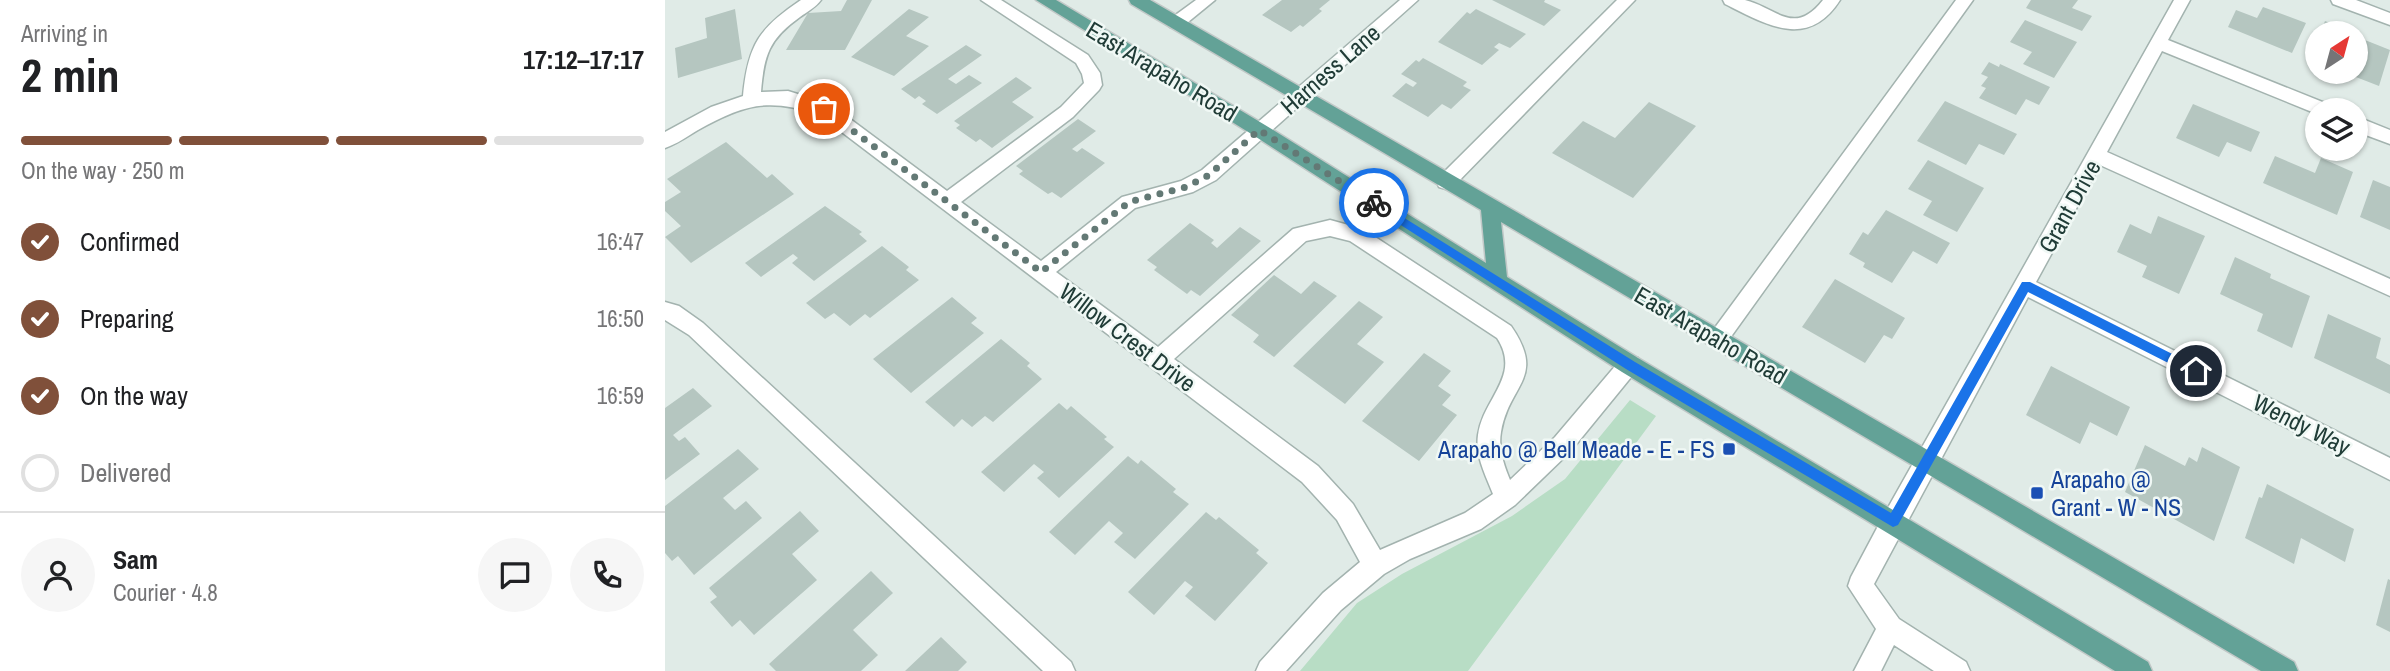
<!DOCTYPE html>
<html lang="en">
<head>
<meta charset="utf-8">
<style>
	body { margin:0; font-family:"Archivo Narrow",sans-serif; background:#f6f6f6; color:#202124; height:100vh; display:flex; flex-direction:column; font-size:26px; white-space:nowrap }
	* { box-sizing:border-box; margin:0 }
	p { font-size:23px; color:#757577 }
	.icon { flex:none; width:38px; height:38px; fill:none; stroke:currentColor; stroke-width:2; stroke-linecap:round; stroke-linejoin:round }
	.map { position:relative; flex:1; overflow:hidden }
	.drawer { display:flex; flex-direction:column; background:#fff; width:665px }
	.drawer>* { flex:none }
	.needle { width:46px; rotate:36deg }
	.tools { position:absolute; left:1640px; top:21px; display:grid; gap:14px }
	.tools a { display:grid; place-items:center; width:63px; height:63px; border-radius:50%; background:#fff; box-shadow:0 2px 5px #0004; font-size:35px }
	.pin { position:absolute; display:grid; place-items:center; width:60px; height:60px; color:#fff; margin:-30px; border:4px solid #fff; border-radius:50%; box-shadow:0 2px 7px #0007 }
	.courier { position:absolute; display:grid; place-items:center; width:70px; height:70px; margin:-35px; border:5px solid #1a73e8; border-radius:50%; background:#fff; color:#222; box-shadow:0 2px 9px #0007 }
	.head em { font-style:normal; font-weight:700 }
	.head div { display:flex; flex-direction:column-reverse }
	.head { display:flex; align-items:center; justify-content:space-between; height:119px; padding:0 21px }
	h1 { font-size:46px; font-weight:700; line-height:52px }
	.bar { display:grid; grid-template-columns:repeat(4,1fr); gap:10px 7px; align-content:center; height:84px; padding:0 21px }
	.bar i { height:9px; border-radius:5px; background:#e0e0e0 }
	.bar .current { background:#80503a }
	.bar p { grid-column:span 4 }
	.line { display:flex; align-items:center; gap:18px; padding:0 21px; border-top:2px solid #e0e0e0 }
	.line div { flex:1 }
	.round { display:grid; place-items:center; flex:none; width:74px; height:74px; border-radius:37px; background:#f6f6f6 }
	ol { padding:0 21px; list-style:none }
	li { display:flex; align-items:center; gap:21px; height:77px }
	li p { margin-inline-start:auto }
	li .icon { padding:7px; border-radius:50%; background:#80503a; color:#fff; stroke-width:4 }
	li:last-child { color:#757577 }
	li i { width:38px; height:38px; border:4px solid #e0e0e0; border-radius:50% }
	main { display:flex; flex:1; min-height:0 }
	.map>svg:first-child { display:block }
</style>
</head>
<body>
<main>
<section class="drawer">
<div class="head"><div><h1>2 min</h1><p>Arriving in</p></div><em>17:12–17:17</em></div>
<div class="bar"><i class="current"></i><i class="current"></i><i class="current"></i><i></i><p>On the way · 250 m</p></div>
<ol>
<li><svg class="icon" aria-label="check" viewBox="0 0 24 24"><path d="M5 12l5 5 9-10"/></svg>Confirmed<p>16:47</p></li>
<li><svg class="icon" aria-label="check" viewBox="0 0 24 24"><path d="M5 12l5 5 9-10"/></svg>Preparing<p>16:50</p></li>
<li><svg class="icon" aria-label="check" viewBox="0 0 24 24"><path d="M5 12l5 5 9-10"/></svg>On the way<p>16:59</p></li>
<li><i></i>Delivered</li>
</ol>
<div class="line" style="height:126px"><a class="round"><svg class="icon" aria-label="person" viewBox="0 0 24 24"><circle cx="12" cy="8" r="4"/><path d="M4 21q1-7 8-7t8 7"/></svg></a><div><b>Sam</b><p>Courier · 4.8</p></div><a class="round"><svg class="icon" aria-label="chat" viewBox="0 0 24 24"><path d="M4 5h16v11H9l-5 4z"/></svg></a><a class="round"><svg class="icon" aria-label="phone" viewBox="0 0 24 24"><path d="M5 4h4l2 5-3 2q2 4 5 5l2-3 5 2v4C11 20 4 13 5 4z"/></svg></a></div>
</section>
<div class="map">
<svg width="1725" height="671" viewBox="0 0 1725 671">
	<rect width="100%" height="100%" fill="#e0ebe7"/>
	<path fill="#b8ddc5" d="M965,400L991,416L803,671H635L692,603L737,574L847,516L900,479Z"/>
	<path fill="#b5c6c0" d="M182,0H207L180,50H121L143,13L176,11Z
		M617,0H665L654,9L657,11L638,27L635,25L626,32L597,15Z
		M827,0H880L879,2L896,10L879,26Z
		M1366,0H1413L1407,8L1427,16L1417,31L1361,8Z
		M1598,7L1641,23L1627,53L1563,27L1571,10L1592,18Z
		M70,9L77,59L13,78L10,48L42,38L40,18Z
		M244,9L264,17L241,36L264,46L229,76L186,57Z
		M811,9L861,34L845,48L834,43L829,47L834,50L817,65L773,42L802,12L805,14Z
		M1360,20L1412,42L1389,78L1358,64L1367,52L1345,42Z
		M1660,21L1690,33H1655Z
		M1690,36L1725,50L1714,86L1678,72H1690Z
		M301,45L317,55L283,79L291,84L304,75L317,83L272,114L257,104L261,101L254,96L250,99L236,89Z
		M758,58L802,82L798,86L806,90L786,109L777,104L763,117L727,96L741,83L748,87L752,83L736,74L751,60L754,62Z
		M1324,62L1334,67L1335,64L1385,87L1374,105L1361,99L1351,115L1314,98L1321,88L1316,86L1323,77L1316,74Z
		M351,77L367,88L347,102L369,117L327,148L315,139L311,142L291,128L295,125L289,121Z
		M1280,101L1352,134L1339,155L1314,144L1301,165L1252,141Z
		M984,102L1031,126L968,198L887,153L918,121L950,138Z
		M1528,104L1595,132L1586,152L1562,142L1554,157L1511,138Z
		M413,119L431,131L407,149L412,152L417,148L440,163L396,198L387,192L383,194L354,174L358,171L351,166Z
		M61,142L102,178L107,174L129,194L26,263L0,237L16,226L0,211V202L16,192L2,179Z
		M1610,156L1650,173L1656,158L1688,172L1672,215L1598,183Z
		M1263,160L1319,188L1292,232L1258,215L1267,201L1243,189Z
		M1708,180L1725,187V230L1695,217Z
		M160,206L197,232L194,234L202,241L149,281L127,263L133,258L128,254L96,277L80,263Z
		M1221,210L1285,243L1272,264L1248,251L1227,283L1198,267L1200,263L1184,254L1198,232L1203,235Z
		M1493,216L1540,236L1514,294L1477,277L1482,266L1452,252L1465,224L1486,234Z
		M525,223L549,240L546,243L552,248L575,227L596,241L535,296L526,290L522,294L489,270L492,267L482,260Z
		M217,246L244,267L241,270L254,280L205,318L200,314L185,326L169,313L160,319L141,303Z
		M1570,257L1606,274L1605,278L1645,296L1627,348L1592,331L1598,314L1555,294Z
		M609,275L636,294L649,281L672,296L609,357L588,342L594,335L566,315Z
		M1170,279L1240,318L1227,339L1219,335L1200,363L1137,327Z
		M287,297L312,318L306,323L319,333L246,393L208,359Z
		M694,301L718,317L692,344L719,362L680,404L628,366Z
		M1663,314L1716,338L1711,358L1725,365V394L1649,358Z
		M336,339L365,363L362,366L377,379L328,422L320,416L307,427L297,419L289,427L260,402Z
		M759,353L786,371L773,386L786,395L777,405L792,415L754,461L697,421Z
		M1386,366L1465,407L1452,436L1425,422L1415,444L1361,415Z
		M28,388L47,406L8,435L14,441L20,437L35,454L0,480V408Z
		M394,403L402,410L406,406L442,437L439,439L449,447L394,498L372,478L379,472L369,464L339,492L316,472Z
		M1480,445L1520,466L1524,457L1532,462L1537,447L1575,467L1549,541L1460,492Z
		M73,449L94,469L58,498L70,510L81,501L97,518L29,575L13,556L7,561L0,553V506Z
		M463,456L473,464L476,460L511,489L508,492L524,504L470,559L449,542L458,533L444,521L410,555L384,532Z
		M1602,484L1689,529L1680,562L1636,538L1629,564L1580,538L1594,497L1597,498Z
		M135,511L154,531L127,554L152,580L89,635L75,620L67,627L45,602L52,597L44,588Z
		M541,512L551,520L554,517L594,550L591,553L603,563L550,621L520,596L528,587L520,581L489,615L463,592Z
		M206,571L228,593L188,630L213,655L196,671H111L104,664Z
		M1723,579L1725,580V632L1711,625Z
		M276,637L302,662L293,671H240Z"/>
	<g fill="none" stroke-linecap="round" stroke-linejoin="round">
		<defs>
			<path id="minor" d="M136,0H156C151,7 142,12 135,17C104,39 99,55 96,92L123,91L165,104L282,191L396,107L419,83L417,74L411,63L316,0H336L423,55L435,73L437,85L434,90L408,117L296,202L376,261L457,197L516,181L537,170L735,0H753L551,180L528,192L470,208L391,272L493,347L628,229L665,220L698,229L846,326C882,378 844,384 836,432C833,449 839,465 845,480L890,437L957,358L965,356L973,358L976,365L905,452L850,505L816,529L745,559L719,574L676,610L621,671H591L595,662L658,593L695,562L672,520L637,482L153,114C103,98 79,104 33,130C23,136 12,144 0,148V132L46,107L78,96C83,45 94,28 136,0ZM665,236L685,241L832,338C857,376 818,398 813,435C810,456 821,476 828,494L800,513L715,550L688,504L653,466L509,359L641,241Z
				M531,0H550L517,27H505L503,23L505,19Z
				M952,0H970L788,187L781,189L774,187L772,182L774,177Z
				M1058,0C1064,0 1073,0 1080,0C1112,8 1129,37 1158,0H1175C1143,50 1102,25 1060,4Z
				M1291,0H1308L1060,345L1053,348L1046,345L1042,339L1046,333Z
				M1509,0H1525L1503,40L1665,105L1668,110H1652V114L1497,51L1442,152L1725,279V296L1435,165L1371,282L1725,458V480L1363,297L1209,584L1234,619L1301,662L1305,671H1269L1229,645L1216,671H1189L1211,629L1183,586L1186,577L1220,513Z
				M1666,0H1691L1725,13V25L1668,4Z
				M1690,116L1725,130V144L1690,131Z
				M0,302L14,306L38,323L406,662L410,671H378L24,335L0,320Z"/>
			<path id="major" d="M371,0H391L600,125L821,263L816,210L466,4L464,0H485L1629,662L1633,671H1596L836,222L842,277L973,358L1483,662L1487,671H1450L957,372L588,135Z"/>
		</defs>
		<use href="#minor" stroke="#a3b3af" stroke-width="3"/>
		<use href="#major" stroke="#c1c8c7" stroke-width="3"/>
		<use href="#minor" fill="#fff" fill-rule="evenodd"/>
		<use href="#major" fill="#63a297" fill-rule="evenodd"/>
	</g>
	<path fill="#1a73e8" d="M709,199L970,362L1226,513L1357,282H1365L1535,368L1537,371L1531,376L1527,375L1363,292L1233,525L1228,527L961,369L706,206L704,203Z"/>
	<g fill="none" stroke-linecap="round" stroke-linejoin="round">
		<path stroke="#637975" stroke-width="7" stroke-dasharray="0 12.6" d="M159,109L376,272L464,202L521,187L544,175L594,130L709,203"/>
	</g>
	<g fill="#1a4fb4" stroke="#f0f8f5" stroke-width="2.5">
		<rect x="1057" y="442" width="14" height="14" rx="3.5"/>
		<rect x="1365" y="486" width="14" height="14" rx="3.5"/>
	</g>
	<g text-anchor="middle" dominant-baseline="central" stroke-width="5" stroke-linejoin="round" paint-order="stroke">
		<g font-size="24" fill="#203c37" stroke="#f0f8f5">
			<text transform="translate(665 69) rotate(-41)">Harness Lane</text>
			<text transform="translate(497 71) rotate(31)">East Arapaho Road</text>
			<text transform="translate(1404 206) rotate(-61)">Grant Drive</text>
			<text transform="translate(1046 335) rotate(30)">East Arapaho Road</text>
			<text transform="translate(463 337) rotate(37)">Willow Crest Drive</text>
			<text transform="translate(1637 424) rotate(27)">Wendy Way</text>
		</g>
		<g font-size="24" fill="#164399" stroke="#f0f8f5" text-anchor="end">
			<text x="1050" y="449">Arapaho @ Bell Meade - E - FS</text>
			<text x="1386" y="479" text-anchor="start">Arapaho @<tspan x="1386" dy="28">Grant - W - NS</tspan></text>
		</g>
	</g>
</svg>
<div class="tools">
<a><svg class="needle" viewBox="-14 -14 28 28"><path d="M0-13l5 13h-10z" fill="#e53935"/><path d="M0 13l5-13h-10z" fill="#757577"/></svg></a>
<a><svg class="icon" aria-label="layers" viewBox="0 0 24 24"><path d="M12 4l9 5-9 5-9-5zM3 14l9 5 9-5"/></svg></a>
</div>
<div class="pin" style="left:159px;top:109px;background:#ea580c"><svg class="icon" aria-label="bag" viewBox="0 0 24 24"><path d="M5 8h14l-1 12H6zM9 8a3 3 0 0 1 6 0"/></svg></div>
<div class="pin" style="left:1531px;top:371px;background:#1f2937"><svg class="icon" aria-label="home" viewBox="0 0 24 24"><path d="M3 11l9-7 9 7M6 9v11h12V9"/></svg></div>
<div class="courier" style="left:709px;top:203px"><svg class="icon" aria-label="bike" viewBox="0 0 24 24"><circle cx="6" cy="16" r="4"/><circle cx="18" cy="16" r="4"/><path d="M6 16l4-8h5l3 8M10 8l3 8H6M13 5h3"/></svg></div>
</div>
</main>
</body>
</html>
